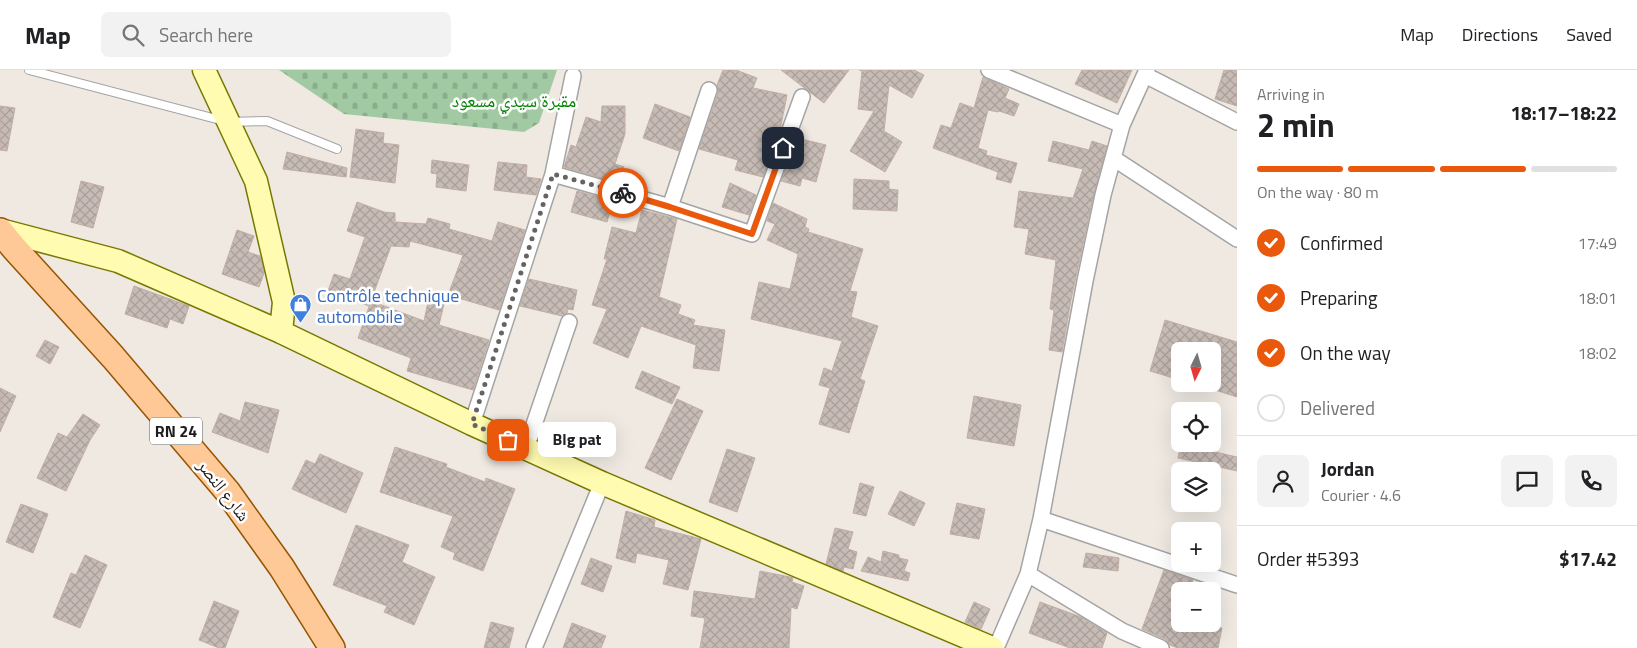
<!DOCTYPE html>
<html lang="en">
<head>
<meta charset="utf-8">
<style>
	body { margin:0; font-family:"Titillium Web","Noto Naskh Arabic",sans-serif; background:#f2f2f2; color:#202124; height:100vh; display:flex; flex-direction:column; font-size:19px; white-space:nowrap }
	* { box-sizing:border-box; margin:0 }
	p { font-size:16px; color:#757577 }
	.icon { flex:none; width:28px; height:28px; fill:none; stroke:currentColor; stroke-width:2; stroke-linecap:round; stroke-linejoin:round }
	.map { position:relative; flex:1; overflow:hidden }
	.panel { display:flex; flex-direction:column; background:#fff; width:400px }
	.panel>* { flex:none }
	.needle { width:32px; rotate:185deg }
	.buttons { position:absolute; left:1171px; top:272px; display:grid; gap:10px }
	.buttons a { display:grid; place-items:center; width:50px; height:50px; border-radius:8px; background:#fff; box-shadow:0 5px 20px #0002; font-size:25px }
	.pin { position:absolute; display:grid; place-items:center; width:42px; height:42px; color:#fff; margin:-21px; border-radius:10px; box-shadow:0 2px 8px #0006 }
	.courier { position:absolute; display:grid; place-items:center; width:50px; height:50px; margin:-25px; border:4px solid #ea580c; border-radius:50%; background:#fff; color:#222; box-shadow:0 1px 6px #0007 }
	.bubble { position:absolute; height:35px; border-radius:8px; background:#fff; box-shadow:0 5px 20px #0002; font-size:16px; font-weight:700; line-height:35px; text-align:center }
	.summary em { font-style:normal; font-weight:700 }
	.summary div { display:flex; flex-direction:column-reverse }
	.summary { display:flex; align-items:center; justify-content:space-between; height:85px; padding:0 20px }
	h1 { font-size:32px; font-weight:700; line-height:38px }
	.bar { display:grid; grid-template-columns:repeat(4,1fr); gap:8px 5px; align-content:center; height:60px; padding:0 20px }
	.bar i { height:6px; border-radius:4px; background:#e0e0e0 }
	.bar .on { background:#ea580c }
	.bar p { grid-column:span 4 }
	.line { display:flex; align-items:center; gap:12px; padding:0 20px; border-top:1px solid #e0e0e0 }
	.line div { flex:1 }
	.round { display:grid; place-items:center; flex:none; width:52px; height:52px; border-radius:8px; background:#f2f2f2 }
	ol { padding:0 20px; list-style:none }
	li { display:flex; align-items:center; gap:15px; height:55px }
	li p { margin-inline-start:auto }
	li .icon { padding:5px; border-radius:50%; background:#ea580c; color:#fff; stroke-width:4 }
	li:last-child { color:#757577 }
	li i { width:28px; height:28px; border:2px solid #e0e0e0; border-radius:50% }
	header { display:flex; align-items:center; gap:30px; box-sizing:border-box; height:70px; padding:0 25px; background:#fff; border-bottom:1px solid #e0e0e0 }
	header strong { font-size:24px }
	nav { display:flex; gap:28px; margin-inline-start:auto; font-size:18px }
	.search { width:350px; height:45px; background:#f2f2f2; display:flex; align-items:center; gap:12px; box-sizing:border-box; padding:0 18px; border-radius:8px; color:#757577; font-size:19px }
	main { display:flex; flex:1; min-height:0 }
	.map>svg:first-child { display:block }
</style>
</head>
<body>
<header>
<strong>Map</strong>
<div class="search"><svg class="icon" aria-label="search" viewBox="0 0 24 24"><circle cx="10" cy="10" r="6"/><path d="M15 15l6 6"/></svg>Search here</div>
<nav><a>Map</a><a>Directions</a><a>Saved</a></nav>
</header>
<main>
<div class="map">
<svg width="1237" height="578" viewBox="0 0 1237 578">
	<defs>
		<pattern id="cemetery-stones" width="16" height="16" patternUnits="userSpaceOnUse" patternTransform="scale(1.25)"><rect width="16" height="16" fill="#a1caa3"/><path d="M2 7V4a2 2 0 0 1 4 0v3zM10 15v-3a2 2 0 0 1 4 0v3z" fill="#8aad8c"/></pattern>
		<pattern id="building-cross-hatch" width="8" height="8" patternUnits="userSpaceOnUse" patternTransform="scale(1.25)"><rect width="8" height="8" fill="#c7bbb5"/><path d="M0 0l8 8M0 8l8-8" fill="none" stroke="#aaa09b"/></pattern>
	</defs>
	<rect width="100%" height="100%" fill="#efe9e2"/>
	<path fill="url(#cemetery-stones)" d="M279,0H557L539,53L524,62L344,44Z"/>
	<path fill="url(#building-cross-hatch)" stroke="#c2aea3" d="M723,0H736L757,8L753,18L787,25L780,60L763,107L735,100L738,90L699,79L718,23L717,15Z
		M781,0H849L824,33Z
		M859,0H914L924,5L912,28L889,15L884,61L902,72L885,102L850,81L874,41L858,39L862,1Z
		M1082,0H1132L1117,33L1075,14Z
		M1224,0H1237V36L1215,29Z
		M983,7L1009,19L1005,28L1019,34L1014,46L999,41L998,42L988,40L978,78L987,81L986,85L1017,93L1011,113L996,109L998,102L933,78L941,55L951,58L960,33L974,38Z
		M655,34L690,47L679,81L643,68Z
		M0,36L15,38L7,81L0,80Z
		M602,36H625V64L615,94L624,97L619,113L564,97L571,75L576,77L586,47L601,52Z
		M356,59L384,63L383,73L399,75L395,113L350,107Z
		M797,68L826,75L816,112L802,108L800,116L781,111Z
		M1053,71L1089,80L1092,71L1107,76L1092,132L1071,230L1062,282L1049,280L1054,240L1050,239L1056,190L1025,184L1029,159L1014,157L1019,121L1073,128L1083,99L1048,91Z
		M287,82L347,98L346,107L283,99Z
		M432,90L469,95L466,121L436,117L437,104L431,103Z
		M498,92L527,95L526,107L541,109L536,125L494,120Z
		M854,109L889,111V119L898,120L897,141L853,139Z
		M81,111L104,117L93,158L71,152Z
		M730,113L756,125L749,145L722,137Z
		M577,121L613,131L607,152L571,142Z
		M357,132L384,142L395,143V152L426,154L428,148L450,154L449,159L492,171L498,152L525,160L499,240L448,225L463,185L410,171L409,177L391,176L369,236L328,221L334,204L350,209L365,167L347,161Z
		M773,133L807,149L805,157L809,159L808,162L863,179L850,221L857,222L851,247L878,256L860,309L865,311L849,363L819,354L830,318L819,315L824,298L832,301L842,271L751,249L759,212L790,219L798,184L767,170L775,154L767,151Z
		M642,140L677,149L659,227L681,235L678,244L695,250L693,255L725,260L719,301L693,298L696,275L641,256L628,288L593,273L607,239L592,235L607,189H604L612,157L636,163Z
		M237,160L254,166L248,182L260,186L264,203L259,217L222,204Z
		M529,209L577,220L573,240L568,239L567,243L562,246L520,236Z
		M134,216L189,236L183,254L170,249L167,258L125,244Z
		M429,227L445,230L439,255L489,270L473,320L407,301L411,288L358,268L371,231L424,251Z
		M1165,250L1237,272V327L1212,319V281H1180V310L1150,301Z
		M45,270L59,277L50,294L36,286Z
		M642,301L680,317L672,334L635,318Z
		M0,318L16,326L0,362Z
		M974,326L1021,335L1014,376L967,368Z
		M677,329L703,341L671,410L645,398Z
		M245,332L279,340L268,383L212,362L220,343L240,351Z
		M83,344L100,355L90,370L66,421L37,408L58,363L67,367Z
		M1181,374L1237,387V401L1178,388Z
		M395,377L447,394L446,397L485,412L486,408L515,419L483,501L453,489L455,483L441,477L453,446L380,422Z
		M727,379L755,388L737,442L709,432Z
		M320,384L363,403L346,443L292,419L306,390L315,394Z
		M860,413L874,417L866,446L853,443Z
		M900,421L925,433L914,456L888,444Z
		M957,433L985,439L979,469L950,464Z
		M21,434L48,444L33,483L6,472Z
		M626,441L655,450L654,457L701,469L688,520L663,514L669,490L637,483L635,493L616,488Z
		M356,455L409,475L402,492L435,507L414,555L384,542L387,536L333,515Z
		M835,458L853,462L848,479L857,482L853,499L844,497L843,501L826,494Z
		M883,481L899,485V488L908,490L904,501L910,503L908,511L861,501L868,487L881,492Z
		M1086,483L1119,488L1118,501L1083,497Z
		M85,485L107,495L80,558L53,547L71,503L76,505Z
		M591,488L612,496L603,522L581,514Z
		M1164,500L1193,510L1188,521H1180V554H1202L1222,558L1218,578H1178L1170,575L1165,569L1142,559Z
		M760,501L790,507L793,508L792,512L804,516L797,539L791,537L789,578H700L705,548L691,546L694,521L755,529Z
		M214,531L239,541L225,578H219L199,570Z
		M974,532L990,539L981,559L965,552Z
		M1040,532L1081,547L1107,563L1102,578H1070L1029,563Z
		M491,552L514,558L509,578H484Z
		M572,553L606,566L601,578H563Z"/>
	<g fill="none" stroke-linecap="round" stroke-linejoin="round">
		<defs>
			<path id="lane" d="M29,0L228,52L267,51L337,79"/>
			<path id="street" d="M989,0L1122,55
				M1145,5L1237,52
				M1113,88L1237,169
				M553,104L670,137L752,164L802,27
				M670,137L709,20
				M472,354L553,104L573,6
				M526,378L569,252
				M1041,449L1237,515
				M1028,504L1122,561L1161,578
				M534,578L602,413
				M996,578L1028,504L1041,449L1085,211L1103,125L1122,55L1147,0"/>
			<path id="secondary" d="M204,0L256,111L284,232L281,262
				M0,160L118,191L281,262L472,354L602,413L992,578"/>
			<path id="primary" d="M0,161L14,178L113,287L227,421L282,498L332,578"/>
		</defs>
		<use href="#lane" stroke="#a4a4a4" stroke-width="10"/>
		<use href="#street" stroke="#a4a4a4" stroke-width="18"/>
		<use href="#secondary" stroke="#777800" stroke-width="25"/>
		<use href="#primary" stroke="#965500" stroke-width="28"/>
		<use href="#lane" stroke="#fff" stroke-width="8"/>
		<use href="#street" stroke="#fff" stroke-width="15"/>
		<use href="#secondary" stroke="#fffbb0" stroke-width="22"/>
		<use href="#primary" stroke="#ffc897" stroke-width="25"/>
	</g>
	<g fill="none" stroke-linecap="round" stroke-linejoin="round">
		<path stroke="#666462" stroke-width="5" stroke-dasharray="0 9" d="M508,370L472,354L553,104L623,123"/>
		<path stroke="#ea580c" stroke-width="6" d="M623,123L670,137L752,164L783,78"/>
	</g>
	<defs>
		<symbol id="shop-pin" viewBox="-11 -11 22 30"><path d="M0 17L-7.5 6A9.5 9.5 0 1 1 7.5 6Z" fill="#3f7fe0" stroke="#fff"/><path d="M-5-2.5h2.3a2.7 3.5 0 0 1 5.4 0H5L5.5 6h-11ZM-1.5-2.5h3a1.5 2.3 0 0 0-3 0Z" fill="#fff"/></symbol>
	</defs>
	<g fill-rule="evenodd">
		<use href="#shop-pin" x="288" y="222" width="25" height="34"/>
	</g>
	<g text-anchor="middle" dominant-baseline="central" stroke-width="5" stroke-linejoin="round" paint-order="stroke">
		<rect fill="#fff" stroke="#616161" stroke-width="1" x="150" y="347.5" width="52" height="27" rx="4"/>
		<g font-size="16" font-weight="bold" fill="#1d1d1d">
			<text x="176" y="361">RN 24</text>
		</g>
		<g font-size="18" fill="#048402" stroke="#fff">
			<text x="514" y="30">مقبرة سيدي مسعود</text>
		</g>
		<g font-size="18" fill="#366cbe" stroke="#fff" text-anchor="start">
			<text x="317" y="225">Contrôle technique<tspan x="317" dy="21">automobile</tspan></text>
		</g>
		<g font-size="18" fill="#1d1d1d" stroke="#fff">
			<text transform="translate(224 420) rotate(52)">شارع النصر</text>
		</g>
	</g>
</svg>
<div class="buttons">
<a><svg class="needle" viewBox="-14 -14 28 28"><path d="M0-13l5 13h-10z" fill="#e53935"/><path d="M0 13l5-13h-10z" fill="#757577"/></svg></a>
<a><svg class="icon" aria-label="locate" viewBox="0 0 24 24"><circle cx="12" cy="12" r="6"/><path d="M12 2v4M12 18v4M2 12h4M18 12h4"/></svg></a>
<a><svg class="icon" aria-label="layers" viewBox="0 0 24 24"><path d="M12 4l9 5-9 5-9-5zM3 14l9 5 9-5"/></svg></a>
<a>+</a>
<a>−</a>
</div>
<div class="pin" style="left:508px;top:370px;background:#ea580c"><svg class="icon" aria-label="bag" viewBox="0 0 24 24"><path d="M5 8h14l-1 12H6zM9 8a3 3 0 0 1 6 0"/></svg></div>
<div class="pin" style="left:783px;top:78px;background:#1f2937"><svg class="icon" aria-label="home" viewBox="0 0 24 24"><path d="M3 11l9-7 9 7M6 9v11h12V9"/></svg></div>
<div class="courier" style="left:623px;top:123px"><svg class="icon" aria-label="bike" viewBox="0 0 24 24"><circle cx="6" cy="16" r="4"/><circle cx="18" cy="16" r="4"/><path d="M6 16l4-8h5l3 8M10 8l3 8H6M13 5h3"/></svg></div>
<div class="bubble" style="left:538px;top:352px;width:78px">Blg pat</div>
</div>
<section class="panel">
<div class="summary"><div><h1>2 min</h1><p>Arriving in</p></div><em>18:17–18:22</em></div>
<div class="bar"><i class="on"></i><i class="on"></i><i class="on"></i><i></i><p>On the way · 80 m</p></div>
<ol>
<li><svg class="icon" aria-label="check" viewBox="0 0 24 24"><path d="M5 12l5 5 9-10"/></svg>Confirmed<p>17:49</p></li>
<li><svg class="icon" aria-label="check" viewBox="0 0 24 24"><path d="M5 12l5 5 9-10"/></svg>Preparing<p>18:01</p></li>
<li><svg class="icon" aria-label="check" viewBox="0 0 24 24"><path d="M5 12l5 5 9-10"/></svg>On the way<p>18:02</p></li>
<li><i></i>Delivered</li>
</ol>
<div class="line" style="height:90px"><a class="round"><svg class="icon" aria-label="person" viewBox="0 0 24 24"><circle cx="12" cy="8" r="4"/><path d="M4 21q1-7 8-7t8 7"/></svg></a><div><b>Jordan</b><p>Courier · 4.6</p></div><a class="round"><svg class="icon" aria-label="chat" viewBox="0 0 24 24"><path d="M4 5h16v11H9l-5 4z"/></svg></a><a class="round"><svg class="icon" aria-label="phone" viewBox="0 0 24 24"><path d="M5 4h4l2 5-3 2q2 4 5 5l2-3 5 2v4C11 20 4 13 5 4z"/></svg></a></div>
<div class="line" style="height:65px"><div>Order #5393</div><b>$17.42</b></div>
</section>
</main>
</body>
</html>
